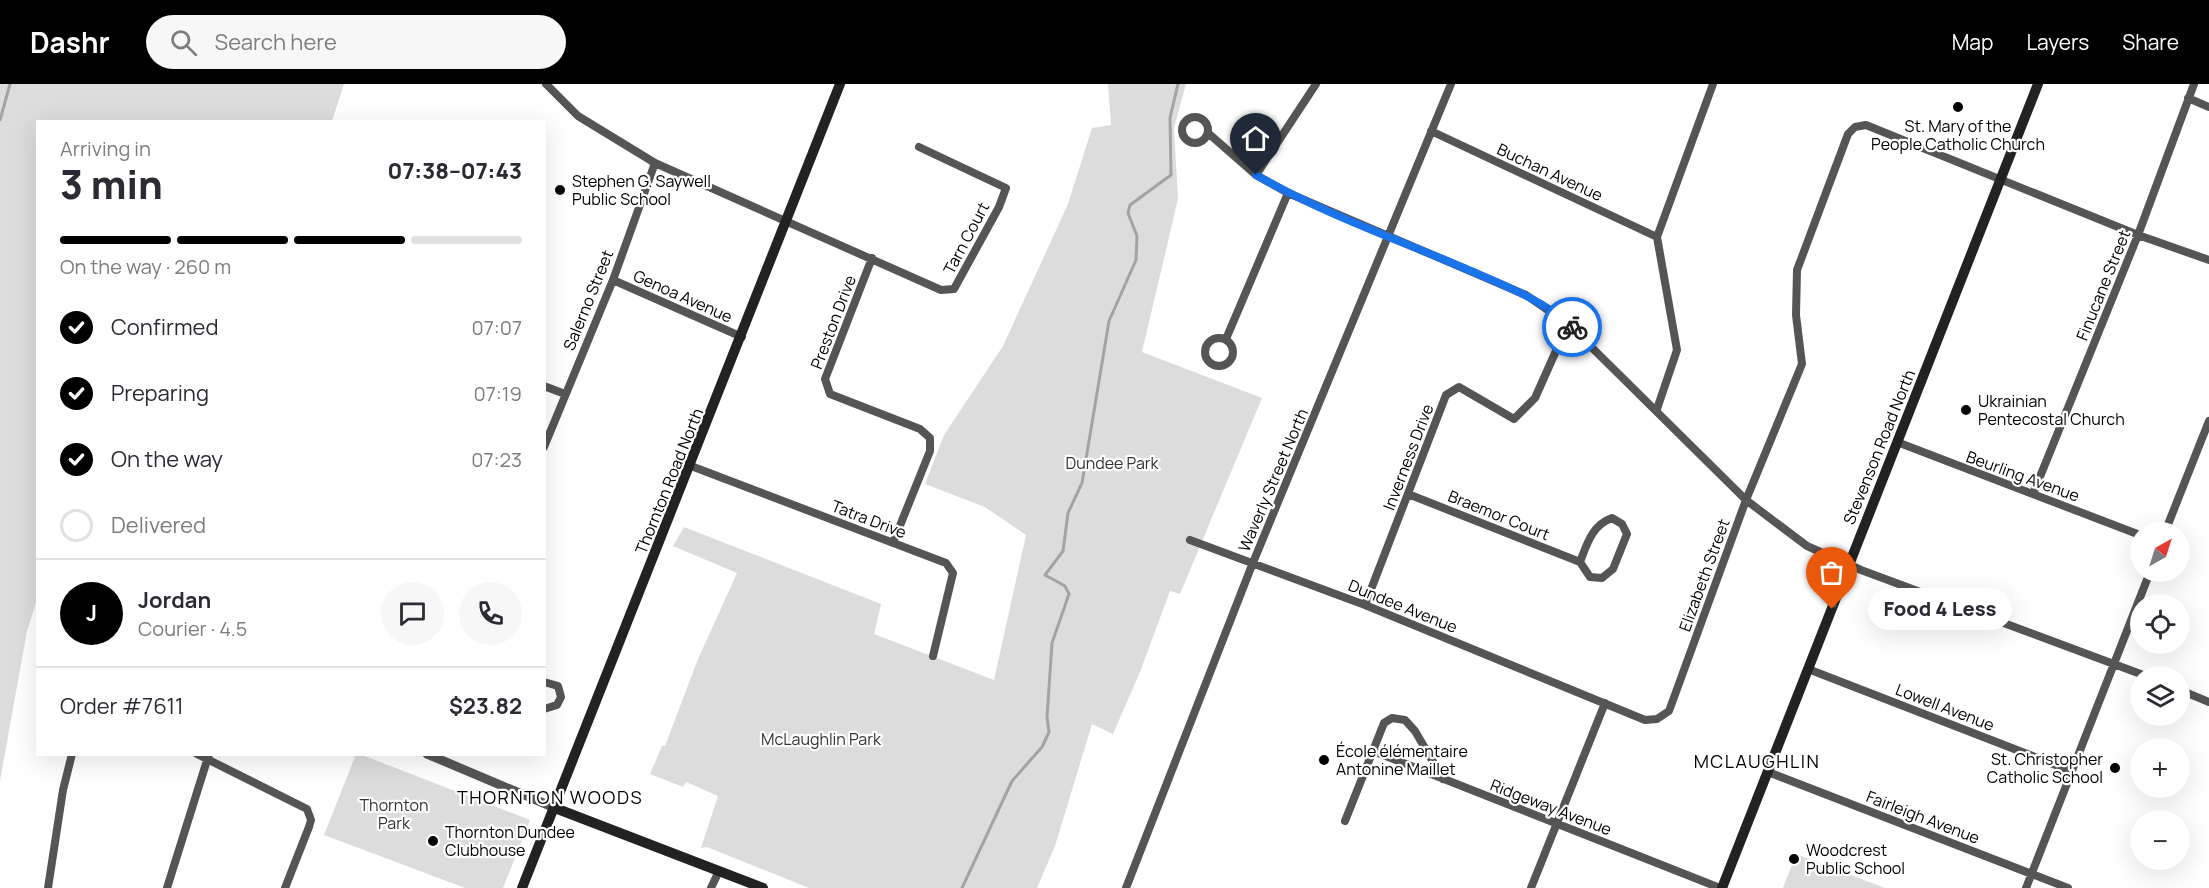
<!DOCTYPE html>
<html lang="en">
<head>
<meta charset="utf-8">
<style>
	body { margin:0; font-family:Manrope,sans-serif; background:#f7f7f7; color:#2b2b33; height:100vh; display:flex; flex-direction:column; font-size:22px; white-space:nowrap }
	* { box-sizing:border-box; margin:0 }
	p { font-size:20px; color:#7c7c81 }
	.icon { flex:none; width:33px; height:33px; fill:none; stroke:currentColor; stroke-width:2; stroke-linecap:round; stroke-linejoin:round }
	.map { position:relative; flex:1; overflow:hidden }
	.drawer { position:absolute; left:36px; top:36px; width:510px; height:636px; display:flex; flex-direction:column; background:#fff; border-radius:0px; box-shadow:0 6px 24px #0002 }
	.drawer>* { flex:none }
	.needle { width:39px; rotate:39deg }
	.fabs { position:absolute; left:2130px; top:438px; display:grid; gap:12px }
	.fabs a { display:grid; place-items:center; width:60px; height:60px; border-radius:50%; background:#fff; box-shadow:0 6px 24px #0002; font-size:30px }
	.pin { position:absolute; display:grid; place-items:center; width:51px; height:51px; color:#fff; margin:-62px -26px; border-radius:50% 50% 50% 0; rotate:-45deg; box-shadow:0 0 6px #0007 }
	.pin .icon { rotate:45deg }
	.courier { position:absolute; display:grid; place-items:center; width:60px; height:60px; margin:-30px; border:4px solid #1a73e8; border-radius:50%; background:#fff; color:#222; box-shadow:0 2px 8px #0007 }
	.bubble { position:absolute; height:42px; border-radius:21px; background:#fff; box-shadow:0 6px 24px #0002; font-size:20px; font-weight:800; line-height:42px; text-align:center }
	.head em { font-style:normal; font-weight:800 }
	.head div { display:flex; flex-direction:column-reverse }
	.head { display:flex; align-items:center; justify-content:space-between; height:102px; padding:0 24px }
	h1 { font-size:39px; font-weight:800; line-height:45px }
	.bar { display:grid; grid-template-columns:repeat(4,1fr); gap:9px 6px; align-content:center; height:72px; padding:0 24px }
	.bar i { height:8px; border-radius:4px; background:#e1e1e2 }
	.bar .current { background:#000 }
	.bar p { grid-column:span 4 }
	.line { display:flex; align-items:center; gap:15px; padding:0 24px; border-top:2px solid #e1e1e2 }
	.line div { flex:1 }
	.round { display:grid; place-items:center; flex:none; width:63px; height:63px; border-radius:32px; background:#f7f7f7 }
	ol { padding:0 24px; list-style:none }
	li { display:flex; align-items:center; gap:18px; height:66px }
	li p { margin-inline-start:auto }
	li .icon { padding:6px; border-radius:50%; background:#000; color:#fff; stroke-width:4 }
	li:last-child { color:#7c7c81 }
	li i { width:33px; height:33px; border:3px solid #e1e1e2; border-radius:50% }
	header { display:flex; align-items:center; gap:36px; box-sizing:border-box; height:84px; padding:0 30px; background:#000; color:#fff }
	header strong { font-size:28px }
	nav { display:flex; gap:33px; margin-inline-start:auto; font-size:21px }
	.search { width:420px; height:54px; background:#f7f7f7; display:flex; align-items:center; gap:15px; box-sizing:border-box; padding:0 21px; border-radius:33px; color:#7c7c81; font-size:22px }
	.map>svg:first-child { display:block }
</style>
</head>
<body>
<header>
<strong>Dashr</strong>
<div class="search"><svg class="icon" aria-label="search" viewBox="0 0 24 24"><circle cx="10" cy="10" r="6"/><path d="M15 15l6 6"/></svg>Search here</div>
<nav><a>Map</a><a>Layers</a><a>Share</a></nav>
</header>
<div class="map">
<svg width="2209" height="804" viewBox="0 0 2209 804">
	<rect width="100%" height="100%" fill="#fff"/>
	<path fill="#dcdcdc" d="M0,0H344L332,37L38,38L37,516L27,547L0,697Z
		M1108,0H1186L1174,44L1178,115L1142,268L1262,314L1180,510L1170,507L1140,588L1113,650L1092,640L1055,762L1037,804H809L707,763L701,764L718,712L686,698L683,703L650,690L662,662H665L698,575L737,489L673,462L684,443L881,520L874,550L994,596L1026,451L985,423L925,400L944,351L1003,262L1068,120L1092,44L1111,41Z
		M356,670L362,671L530,736L503,804H465L324,751Z
		M1796,770L1885,804H1783Z"/>
	<g fill="none" stroke-linecap="round" stroke-linejoin="round">
		<path stroke="#a3a3a3" stroke-width="3" d="M0,36L10,0
			M962,804L1012,697L1042,663L1049,648L1047,633L1052,559L1069,510L1065,502L1045,491L1063,467L1068,429L1082,399L1109,237L1136,176L1137,152L1128,129L1130,121L1171,91L1170,34L1178,0"/>
		<path stroke="#555" stroke-width="8" d="M546,0L578,32L655,79L941,206L954,205L999,123L1006,104L919,63
			M2188,14L2209,23
			M1182 46a13 13 0 1 1 26 0a13 13 0 1 1-26 0Z
			M1431,47L1657,153
			M1208,49L1256,91L1288,109L1526,211L1568,240L1746,416L1807,462L1861,486L2146,592
			M1256,91L1316,0
			M872,174L825,295L830,310L920,345L930,354V367L893,459
			M613,196L742,253
			M1205 268a14 14 0 1 1 28 0a14 14 0 1 1-28 0Z
			M1226,255L1288,109
			M544,302L565,310
			M1657,325L1677,266L1657,153L1713,0
			M1897,358L2140,451
			M544,363L613,196L655,79
			M691,382L946,479L953,489L933,572
			M1408,410L1580,478L1590,493L1602,494L1613,485L1627,450L1622,440L1612,434C1592,441 1587,460 1580,478
			M2033,410L2138,151L2194,0
			M2165,448L2209,337
			M1190,456L1365,521L1645,636L1657,635L1669,627L1746,416L1802,280L1796,231L1797,186L1848,50L1855,43L1866,41L2138,151L2209,176
			M1365,521L1446,311L1459,303L1514,335L1535,314L1568,240
			M1808,585L2071,687
			M544,598L558,602L561,613L557,621L544,625
			M2180,606L2209,618
			M1373,667L1720,804
			M197,670L307,725L311,736L309,743L285,804
			M1768,688L2068,804
			M1345,737L1384,639L1392,634L1405,636L1415,647L1443,695
			M48,804L63,706L72,670
			M167,804L209,670
			M711,804L719,787
			M1126,804L1252,481L1451,0
			M1531,804L1605,619
			M2026,804L2150,488"/>
		<path stroke="#555" stroke-width="9" d="M427,670L555,724"/>
		<path stroke="#222" stroke-width="10" d="M555,724L763,804
			M522,804L840,0
			M1722,804L2038,0"/>
	</g>
	<g fill="none" stroke-linecap="round" stroke-linejoin="round">
		<path stroke="#595959" stroke-width="6" stroke-dasharray="0 10.8" d="M1572,243L1746,416L1807,462L1849,481L1832,525"/>
		<path stroke="#1a73e8" stroke-width="8" d="M1256,91C1322,129 1394,154 1464,184C1501,200 1542,215 1572,243"/>
	</g>
	<g fill="#000" stroke="#fff" stroke-width="2">
		<circle cx="1958" cy="23" r="6"/>
		<circle cx="560" cy="106" r="6"/>
		<circle cx="1966" cy="326" r="6"/>
		<circle cx="1324" cy="676" r="6"/>
		<circle cx="2115" cy="684" r="6"/>
		<circle cx="433" cy="757" r="6"/>
		<circle cx="1794" cy="775" r="6"/>
	</g>
	<g text-anchor="middle" dominant-baseline="central" stroke-width="4.5" stroke-linejoin="round" paint-order="stroke">
		<g font-size="16" fill="#000" stroke="#fff" text-anchor="start">
			<text x="1958" y="42" text-anchor="middle">St. Mary of the<tspan x="1958" dy="18">People Catholic Church</tspan></text>
			<text x="572" y="97">Stephen G. Saywell<tspan x="572" dy="18">Public School</tspan></text>
			<text x="1978" y="317">Ukrainian<tspan x="1978" dy="18">Pentecostal Church</tspan></text>
			<text x="1336" y="667">École élémentaire<tspan x="1336" dy="18">Antonine Maillet</tspan></text>
			<text x="2103" y="675" text-anchor="end">St. Christopher<tspan x="2103" dy="18">Catholic School</tspan></text>
			<text x="445" y="748">Thornton Dundee<tspan x="445" dy="18">Clubhouse</tspan></text>
			<text x="1806" y="766">Woodcrest<tspan x="1806" dy="18">Public School</tspan></text>
		</g>
		<g font-size="16" fill="#000" stroke="#fff">
			<text transform="translate(1550 88) rotate(25)">Buchan Avenue</text>
			<text transform="translate(966 154) rotate(-62)">Tarn Court</text>
			<text transform="translate(2103 201) rotate(-68)">Finucane Street</text>
			<text transform="translate(683 212) rotate(24)">Genoa Avenue</text>
			<text transform="translate(588 216) rotate(-68)">Salerno Street</text>
			<text transform="translate(833 238) rotate(-69)">Preston Drive</text>
			<text transform="translate(1879 363) rotate(-68)">Stevenson Road North</text>
			<text transform="translate(1408 373) rotate(-69)">Inverness Drive</text>
			<text transform="translate(2023 392) rotate(20)">Beurling Avenue</text>
			<text transform="translate(1273 396) rotate(-67)">Waverly Street North</text>
			<text transform="translate(669 397) rotate(-68)">Thornton Road North</text>
			<text transform="translate(1499 431) rotate(22)">Braemor Court</text>
			<text transform="translate(869 435) rotate(21)">Tatra Drive</text>
			<text transform="translate(1704 491) rotate(-70)">Elizabeth Street</text>
			<text transform="translate(1403 522) rotate(22)">Dundee Avenue</text>
			<text transform="translate(1945 623) rotate(21)">Lowell Avenue</text>
			<text transform="translate(1551 723) rotate(21)">Ridgeway Avenue</text>
			<text transform="translate(1923 733) rotate(21)">Fairleigh Avenue</text>
		</g>
		<g font-size="16" fill="#333" stroke="#fff">
			<text x="1112" y="379">Dundee Park</text>
			<text x="821" y="655">McLaughlin Park</text>
			<text x="394" y="721">Thornton<tspan x="394" dy="18">Park</tspan></text>
		</g>
		<g font-size="18" letter-spacing="1.5" fill="#000" stroke="#fff">
			<text x="1757" y="677">MCLAUGHLIN</text>
			<text x="550" y="713">THORNTON WOODS</text>
		</g>
	</g>
</svg>
<div class="fabs">
<a><svg class="needle" viewBox="-14 -14 28 28"><path d="M0-13l5 13h-10z" fill="#e53935"/><path d="M0 13l5-13h-10z" fill="#7c7c81"/></svg></a>
<a><svg class="icon" aria-label="locate" viewBox="0 0 24 24"><circle cx="12" cy="12" r="6"/><path d="M12 2v4M12 18v4M2 12h4M18 12h4"/></svg></a>
<a><svg class="icon" aria-label="layers" viewBox="0 0 24 24"><path d="M12 4l9 5-9 5-9-5zM3 14l9 5 9-5"/></svg></a>
<a>+</a>
<a>−</a>
</div>
<div class="pin" style="left:1832px;top:525px;background:#ea580c"><svg class="icon" aria-label="bag" viewBox="0 0 24 24"><path d="M5 8h14l-1 12H6zM9 8a3 3 0 0 1 6 0"/></svg></div>
<div class="pin" style="left:1256px;top:91px;background:#1f2937"><svg class="icon" aria-label="home" viewBox="0 0 24 24"><path d="M3 11l9-7 9 7M6 9v11h12V9"/></svg></div>
<div class="courier" style="left:1572px;top:243px"><svg class="icon" aria-label="bike" viewBox="0 0 24 24"><circle cx="6" cy="16" r="4"/><circle cx="18" cy="16" r="4"/><path d="M6 16l4-8h5l3 8M10 8l3 8H6M13 5h3"/></svg></div>
<div class="bubble" style="left:1868px;top:504px;width:144px">Food 4 Less</div>
<section class="drawer">
<div class="head"><div><h1>3 min</h1><p>Arriving in</p></div><em>07:38–07:43</em></div>
<div class="bar"><i class="current"></i><i class="current"></i><i class="current"></i><i></i><p>On the way · 260 m</p></div>
<ol>
<li><svg class="icon" aria-label="check" viewBox="0 0 24 24"><path d="M5 12l5 5 9-10"/></svg>Confirmed<p>07:07</p></li>
<li><svg class="icon" aria-label="check" viewBox="0 0 24 24"><path d="M5 12l5 5 9-10"/></svg>Preparing<p>07:19</p></li>
<li><svg class="icon" aria-label="check" viewBox="0 0 24 24"><path d="M5 12l5 5 9-10"/></svg>On the way<p>07:23</p></li>
<li><i></i>Delivered</li>
</ol>
<div class="line" style="height:108px"><b class="round" style="background:#000;color:#fff">J</b><div><b>Jordan</b><p>Courier · 4.5</p></div><a class="round"><svg class="icon" aria-label="chat" viewBox="0 0 24 24"><path d="M4 5h16v11H9l-5 4z"/></svg></a><a class="round"><svg class="icon" aria-label="phone" viewBox="0 0 24 24"><path d="M5 4h4l2 5-3 2q2 4 5 5l2-3 5 2v4C11 20 4 13 5 4z"/></svg></a></div>
<div class="line" style="height:78px"><div>Order #7611</div><b>$23.82</b></div>
</section>
</div>
</body>
</html>
